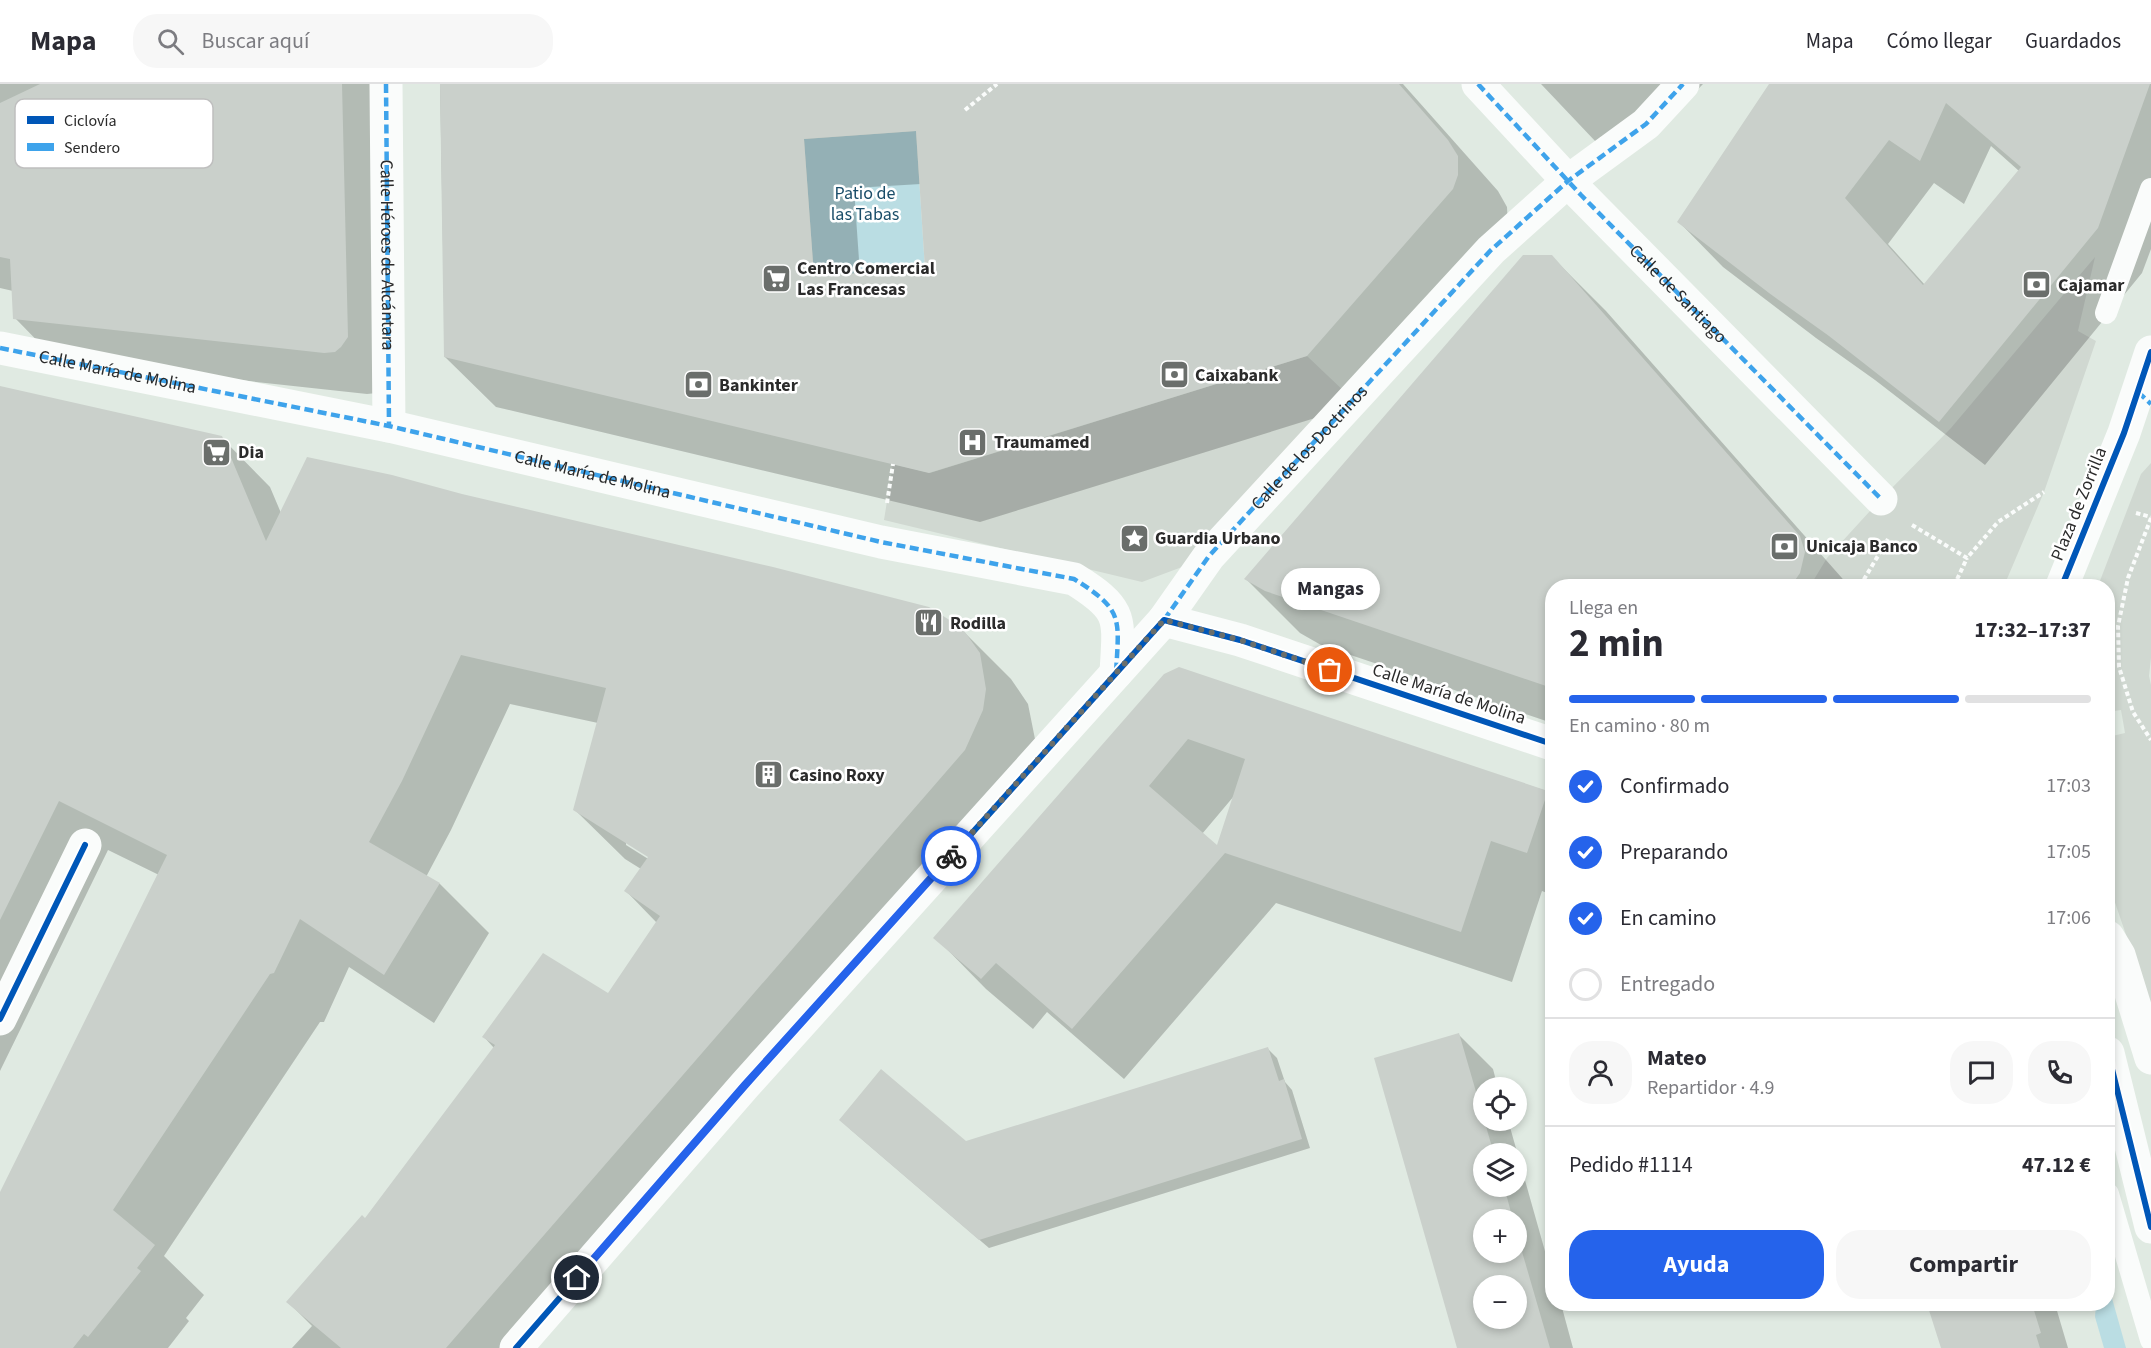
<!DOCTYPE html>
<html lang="es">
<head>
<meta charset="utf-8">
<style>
	body { margin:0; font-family:"Source Sans 3",sans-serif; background:#f7f7f7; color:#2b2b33; height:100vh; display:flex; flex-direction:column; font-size:22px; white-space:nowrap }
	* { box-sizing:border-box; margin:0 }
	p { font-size:20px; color:#7c7c81 }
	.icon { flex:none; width:33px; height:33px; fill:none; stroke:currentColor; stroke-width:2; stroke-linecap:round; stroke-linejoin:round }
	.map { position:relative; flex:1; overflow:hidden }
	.panel { position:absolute; left:1545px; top:495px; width:570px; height:732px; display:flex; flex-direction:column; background:#fff; border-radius:24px; box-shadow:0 3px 9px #0003 }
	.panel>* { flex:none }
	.controls { position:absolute; left:1473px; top:993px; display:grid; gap:12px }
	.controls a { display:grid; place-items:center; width:54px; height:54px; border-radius:50%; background:#fff; box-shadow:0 3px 9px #0003; font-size:30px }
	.pin { position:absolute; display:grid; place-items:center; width:51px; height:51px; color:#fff; margin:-26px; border:3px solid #fff; border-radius:50%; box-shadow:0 2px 6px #0007 }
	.courier { position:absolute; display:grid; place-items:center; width:60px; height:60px; margin:-30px; border:4px solid #2563eb; border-radius:50%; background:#fff; color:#222; box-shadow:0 2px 8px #0007 }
	.bubble { position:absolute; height:42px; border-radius:21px; background:#fff; box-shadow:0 3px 9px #0003; font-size:20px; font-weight:700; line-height:42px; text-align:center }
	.overview em { font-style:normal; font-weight:700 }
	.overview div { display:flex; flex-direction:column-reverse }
	.overview { display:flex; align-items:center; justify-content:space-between; height:102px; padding:0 24px }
	h1 { font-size:39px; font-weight:700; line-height:45px }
	.bar { display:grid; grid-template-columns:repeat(4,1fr); gap:9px 6px; align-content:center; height:72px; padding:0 24px }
	.bar i { height:8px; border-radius:4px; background:#e1e1e2 }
	.bar .active { background:#2563eb }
	.bar p { grid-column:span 4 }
	.line { display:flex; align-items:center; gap:15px; padding:0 24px; border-top:2px solid #e1e1e2 }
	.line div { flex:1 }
	.round { display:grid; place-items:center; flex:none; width:63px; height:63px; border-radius:24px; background:#f7f7f7 }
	ol { padding:0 24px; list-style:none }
	li { display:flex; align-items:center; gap:18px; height:66px }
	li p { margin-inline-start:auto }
	li .icon { padding:6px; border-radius:50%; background:#2563eb; color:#fff; stroke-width:4 }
	li:last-child { color:#7c7c81 }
	li i { width:33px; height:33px; border:3px solid #e1e1e2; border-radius:50% }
	.primary-button { display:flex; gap:12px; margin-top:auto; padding:12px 24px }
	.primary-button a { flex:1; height:69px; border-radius:24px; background:#2563eb; color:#fff; font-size:24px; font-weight:700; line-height:69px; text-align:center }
	.primary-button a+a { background:#f7f7f7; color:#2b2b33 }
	header { display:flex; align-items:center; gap:36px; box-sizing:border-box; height:84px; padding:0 30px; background:#fff; border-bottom:2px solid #e1e1e2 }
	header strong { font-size:28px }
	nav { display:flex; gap:33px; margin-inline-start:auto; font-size:21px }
	.search { width:420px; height:54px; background:#f7f7f7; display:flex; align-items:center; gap:15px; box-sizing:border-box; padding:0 21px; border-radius:24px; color:#7c7c81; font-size:22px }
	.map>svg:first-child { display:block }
</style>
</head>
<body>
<header>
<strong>Mapa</strong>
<div class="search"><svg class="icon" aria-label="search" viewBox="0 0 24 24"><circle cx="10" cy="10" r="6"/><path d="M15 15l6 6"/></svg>Buscar aquí</div>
<nav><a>Mapa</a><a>Cómo llegar</a><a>Guardados</a></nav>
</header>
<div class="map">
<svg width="2151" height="1264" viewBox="0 0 2151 1264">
	<rect width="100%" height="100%" fill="#e0eae2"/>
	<path fill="#badde3" d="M916,47L925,185L814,192L804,55Z
		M2108,1200L2126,1264H2104L2095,1233L2096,1220H2108Z"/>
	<path fill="#d0d8d1" d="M2095,173L2078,247L2096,257L2044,408L2004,502H1810L1827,474L1881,415L1951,344Z
		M1307,272L1347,310L1190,480L1142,498L884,436L893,380L930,389Z
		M2151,379V574L2149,592L2151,601V924L2108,798V653L2125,649L2121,626L2108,628V502H2098L2141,390Z"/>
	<path fill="#0003" fill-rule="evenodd" d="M0,0H382L377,309L367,310L56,276L15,234L13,207L0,204Z
		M440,0H1403L1498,107L1507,123L1508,142L1357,321L980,438L496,323L445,273ZM921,100L926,186L860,190L854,104Z
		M1541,0H1703L1646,59L1614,77Z
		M1771,0H2151V165L2142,189L1985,381L1875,296L1816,254L1723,183L1679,138ZM1991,62L2019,87L1925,201L1888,160L1934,99L1964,120Z
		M1551,172L1606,227L1849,502H1552V639L1321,561L1300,549L1246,495Z
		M0,303L221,353L270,403L281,429L961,545L1011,595L1028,620L1035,655L537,1264H292L312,1242L288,1218L366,1136L494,964L484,953L609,912L657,839L626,807L641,785L625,775L575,726L598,639L510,620L451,746L426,793L440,800L489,849L434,939L349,883L324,938H320L164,1172L204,1211L186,1234L189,1237L168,1264H0V1110L159,791L108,766L0,987ZM626,758L655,775L653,778L626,761Z
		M1179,584L1547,708L1552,714V811L1542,807L1512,898L1276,819L1124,995L1047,928L1033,945L986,905L936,854ZM1234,712L1218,764L1202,750Z
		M1552,919V938L1548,920Z
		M1459,951L1493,985L1498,1004H1484V1036H1508L1552,1192V1220H1561L1573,1264H1459ZM1484,1070H1516V1102H1484ZM1484,1136H1516V1168H1484ZM1484,1202H1516V1234H1484Z
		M1268,965L1277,974L1285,998L1292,1006L1310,1064L989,1164L850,1045L966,1058Z
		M1929,1220H2055L2068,1264H1942Z"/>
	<path fill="#cad0cb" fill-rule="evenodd" d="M40,0H342L348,253L341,263L335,268L324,269L13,235L10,175L0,173V19Z
		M440,0H1399L1448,56L1458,72V91L1453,105L1307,272L929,389L444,273ZM916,47L925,185L814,192L804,55Z
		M1769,0H2150L2098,144L1939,338L1829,252L1769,209L1677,138ZM1946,19L2021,83L1923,201L1845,114L1889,56L1920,77Z
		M1523,171H1552L1800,452L1805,468L1800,489L1791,502H1552V604L1265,507L1244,495Z
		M0,302L222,352L266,457L307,373L392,391L462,410L773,483L929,523L962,544L980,569L986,605L983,626L965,666L446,1264H341L286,1218L362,1131L365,1134L495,961L482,953L543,869L608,909L660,832L624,807L648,773L573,726L606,604L461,571L402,697L369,758L440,799L384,891L300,835L274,889L270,890L113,1126L155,1161L137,1184L141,1187L88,1253L84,1250L73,1264H0V1108L167,771L59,717L0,836Z
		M1179,583L1548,707L1527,769L1491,757L1461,848L1225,769L1072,945L996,879L981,895L933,854L1164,590ZM1188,655L1245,675L1217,761L1149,702Z
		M1459,949L1494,1070H1484V1102H1504L1513,1136H1484V1168H1516V1147L1550,1264H1457L1374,974ZM1484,1202H1516V1234H1484Z
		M1268,963L1279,997L1284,995L1302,1055L979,1156L839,1036L881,985L966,1057Z
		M1927,1220H2032L2041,1249L2036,1251L2040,1264H1941Z"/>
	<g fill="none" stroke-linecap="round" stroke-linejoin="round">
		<path stroke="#fafcfb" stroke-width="4" stroke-dasharray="4.5 3" stroke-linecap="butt" d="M965,26L997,0
			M887,419L893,380
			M2136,429L2151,433
			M2151,434L2128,494L2118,542L2119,583L2133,628L2151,656
			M1912,441L1967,474L1998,438L2044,408
			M1860,502L1888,455
			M1954,502L1967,474"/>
		<path stroke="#fafcfb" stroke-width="22" d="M2106,229L2151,105
			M2108,1110L2151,1256"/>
		<g stroke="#fafcfb" stroke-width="33">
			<path d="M386,0L389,342"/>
			<path id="s1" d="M1478,0L1581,111L1881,415"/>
			<path d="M0,264L389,342L881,458L1074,495C1124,526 1119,534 1116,589"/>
			<path d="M1164,536L1240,556L1552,660"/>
			<path d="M2108,853L2119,871L2151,974"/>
			<path d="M0,935L85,761"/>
			<path d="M516,1264L745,1001L1164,536L1209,472L1491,166L1568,97L1646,40L1683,0"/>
		</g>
		<path stroke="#fafcfb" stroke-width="33" d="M2062,502L2124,349L2151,268
			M2108,969L2151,1143"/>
		<g stroke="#3ea3eb" stroke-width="4.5" stroke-dasharray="9 4.5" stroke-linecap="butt">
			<path id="s2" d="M386,0L389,342"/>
			<path d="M1478,0L1581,111L1881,415"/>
			<path id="s3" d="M0,264L389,342L881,458L1074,495C1124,526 1119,534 1116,589"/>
			<path d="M2138,308L2151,320"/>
			<path id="s4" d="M1164,536L1209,472L1491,166L1568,97L1646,40L1683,0"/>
		</g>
		<defs>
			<path id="cycleway" d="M2062,502L2124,349L2151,268
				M0,935L85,761
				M2108,969L2151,1143
				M516,1264L745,1001L1164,536L1240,556L1552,660"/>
		</defs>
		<use href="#cycleway" stroke="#fff" stroke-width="10"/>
		<use href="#cycleway" stroke="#0057b8" stroke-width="6"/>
	</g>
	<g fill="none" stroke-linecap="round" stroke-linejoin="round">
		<path stroke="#6a6e6b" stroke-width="6" stroke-dasharray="0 10.8" d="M951,772L1164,536L1240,556L1330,586"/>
		<path stroke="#2563eb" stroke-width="8" d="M577,1194L745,1001L951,772"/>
	</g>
	<defs>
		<symbol id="supermarket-square" viewBox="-11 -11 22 22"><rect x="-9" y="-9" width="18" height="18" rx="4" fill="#6a6e6b" stroke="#fff"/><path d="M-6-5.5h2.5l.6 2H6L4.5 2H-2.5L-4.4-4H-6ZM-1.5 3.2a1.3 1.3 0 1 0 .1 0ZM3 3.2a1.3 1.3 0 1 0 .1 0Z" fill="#fff"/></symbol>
		<symbol id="bank-square" viewBox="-11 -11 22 22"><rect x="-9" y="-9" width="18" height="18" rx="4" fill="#6a6e6b" stroke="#fff"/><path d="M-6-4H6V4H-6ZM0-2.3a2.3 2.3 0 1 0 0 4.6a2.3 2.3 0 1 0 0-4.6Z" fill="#fff"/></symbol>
		<symbol id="hospital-square" viewBox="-11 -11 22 22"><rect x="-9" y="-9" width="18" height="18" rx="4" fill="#6a6e6b" stroke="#fff"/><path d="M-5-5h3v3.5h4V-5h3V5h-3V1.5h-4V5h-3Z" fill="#fff"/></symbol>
		<symbol id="sight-square" viewBox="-11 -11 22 22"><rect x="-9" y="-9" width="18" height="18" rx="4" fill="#6a6e6b" stroke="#fff"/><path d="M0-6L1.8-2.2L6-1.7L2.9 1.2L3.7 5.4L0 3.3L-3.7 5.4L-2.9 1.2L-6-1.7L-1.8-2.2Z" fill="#fff"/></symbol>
		<symbol id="restaurant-square" viewBox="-11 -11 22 22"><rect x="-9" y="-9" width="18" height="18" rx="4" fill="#6a6e6b" stroke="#fff"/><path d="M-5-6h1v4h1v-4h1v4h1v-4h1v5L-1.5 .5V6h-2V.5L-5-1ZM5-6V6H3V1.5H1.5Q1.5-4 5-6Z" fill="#fff"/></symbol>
		<symbol id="building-square" viewBox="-11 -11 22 22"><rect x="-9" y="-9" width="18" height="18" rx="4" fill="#6a6e6b" stroke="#fff"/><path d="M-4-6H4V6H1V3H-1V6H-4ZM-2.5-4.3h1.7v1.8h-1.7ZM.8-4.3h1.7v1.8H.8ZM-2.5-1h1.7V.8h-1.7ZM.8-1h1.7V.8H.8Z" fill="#fff"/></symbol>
	</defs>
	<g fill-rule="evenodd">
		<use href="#supermarket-square" x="760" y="178" width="33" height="33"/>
		<use href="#bank-square" x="2020" y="184" width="33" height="33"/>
		<use href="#bank-square" x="1158" y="274" width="33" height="33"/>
		<use href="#bank-square" x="682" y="284" width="33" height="33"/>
		<use href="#hospital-square" x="956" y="342" width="33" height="33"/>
		<use href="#supermarket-square" x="200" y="352" width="33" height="33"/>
		<use href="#sight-square" x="1118" y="438" width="33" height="33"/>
		<use href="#bank-square" x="1768" y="446" width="33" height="33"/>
		<use href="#restaurant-square" x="912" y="522" width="33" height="33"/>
		<use href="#building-square" x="752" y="674" width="33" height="33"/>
	</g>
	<g text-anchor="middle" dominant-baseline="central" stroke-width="5" stroke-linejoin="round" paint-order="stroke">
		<g font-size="18" fill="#1a4d69" stroke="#fff">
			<text x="865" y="109">Patio de<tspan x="865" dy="21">las Tabas</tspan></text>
		</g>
		<g font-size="18" fill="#2b2b2b" stroke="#fff">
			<text stroke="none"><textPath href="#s2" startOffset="171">Calle Héroes de Alcántara</textPath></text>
			<text stroke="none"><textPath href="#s1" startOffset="290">Calle de Santiago</textPath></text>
			<text stroke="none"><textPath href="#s3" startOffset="120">Calle María de Molina</textPath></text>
			<text stroke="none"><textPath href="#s4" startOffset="226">Calle de los Doctrinos</textPath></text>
			<text stroke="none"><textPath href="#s3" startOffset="606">Calle María de Molina</textPath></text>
			<text transform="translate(2079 420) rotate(-68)">Plaza de Zorrilla</text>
			<text transform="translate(1449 610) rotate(18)">Calle María de Molina</text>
		</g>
		<g font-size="18" font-weight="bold" fill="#2b2b2b" stroke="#fff" text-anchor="start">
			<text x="797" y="184">Centro Comercial<tspan x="797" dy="21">Las Francesas</tspan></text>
			<text x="2058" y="201">Cajamar</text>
			<text x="1195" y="291">Caixabank</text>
			<text x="719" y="301">Bankinter</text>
			<text x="994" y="358">Traumamed</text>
			<text x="238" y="368">Dia</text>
			<text x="1155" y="454">Guardia Urbano</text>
			<text x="1806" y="462">Unicaja Banco</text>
			<text x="950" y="539">Rodilla</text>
			<text x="789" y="691">Casino Roxy</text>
		</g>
	</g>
	<rect x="15" y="15" width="198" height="69" rx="9" fill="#fff" stroke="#bfbfbf" stroke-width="1.5"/>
	<rect x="27" y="32" width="27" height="8" fill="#0057b8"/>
	<rect x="27" y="59" width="27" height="8" fill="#3ea3eb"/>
	<g font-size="16" fill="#2b2b2b">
		<text x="64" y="42">Ciclovía</text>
		<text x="64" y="69">Sendero</text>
	</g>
</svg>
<div class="controls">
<a><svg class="icon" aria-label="locate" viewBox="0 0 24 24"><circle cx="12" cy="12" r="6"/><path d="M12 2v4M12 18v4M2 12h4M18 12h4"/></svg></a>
<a><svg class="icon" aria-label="layers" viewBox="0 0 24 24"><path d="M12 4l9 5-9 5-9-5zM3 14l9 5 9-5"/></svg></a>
<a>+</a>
<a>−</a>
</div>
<div class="pin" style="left:1330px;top:586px;background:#ea580c"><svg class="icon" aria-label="bag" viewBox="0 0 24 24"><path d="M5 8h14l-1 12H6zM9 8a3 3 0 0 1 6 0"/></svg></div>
<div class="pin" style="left:577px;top:1194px;background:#1f2937"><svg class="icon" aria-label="home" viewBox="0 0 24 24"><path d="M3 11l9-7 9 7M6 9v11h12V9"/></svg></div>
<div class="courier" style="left:951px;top:772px"><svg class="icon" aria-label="bike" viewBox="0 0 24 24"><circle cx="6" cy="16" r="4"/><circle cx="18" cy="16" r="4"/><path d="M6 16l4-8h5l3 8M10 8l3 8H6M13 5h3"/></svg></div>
<div class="bubble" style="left:1281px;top:484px;width:99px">Mangas</div>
<section class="panel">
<div class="overview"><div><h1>2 min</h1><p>Llega en</p></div><em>17:32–17:37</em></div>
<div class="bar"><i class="active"></i><i class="active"></i><i class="active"></i><i></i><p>En camino · 80 m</p></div>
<ol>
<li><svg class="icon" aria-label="check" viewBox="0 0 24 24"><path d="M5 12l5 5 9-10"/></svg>Confirmado<p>17:03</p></li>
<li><svg class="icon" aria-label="check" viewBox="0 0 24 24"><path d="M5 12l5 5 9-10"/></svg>Preparando<p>17:05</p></li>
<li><svg class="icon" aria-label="check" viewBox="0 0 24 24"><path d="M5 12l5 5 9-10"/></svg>En camino<p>17:06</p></li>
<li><i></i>Entregado</li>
</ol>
<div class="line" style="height:108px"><a class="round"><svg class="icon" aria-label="person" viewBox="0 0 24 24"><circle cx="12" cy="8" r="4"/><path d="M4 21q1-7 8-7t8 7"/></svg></a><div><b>Mateo</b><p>Repartidor · 4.9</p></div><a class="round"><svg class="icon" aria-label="chat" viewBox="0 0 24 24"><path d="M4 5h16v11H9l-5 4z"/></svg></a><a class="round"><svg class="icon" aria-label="phone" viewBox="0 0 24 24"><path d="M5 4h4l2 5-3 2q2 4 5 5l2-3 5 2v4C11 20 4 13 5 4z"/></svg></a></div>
<div class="line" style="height:78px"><div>Pedido #1114</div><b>47.12 €</b></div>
<div class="primary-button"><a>Ayuda</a><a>Compartir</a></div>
</section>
</div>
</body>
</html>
